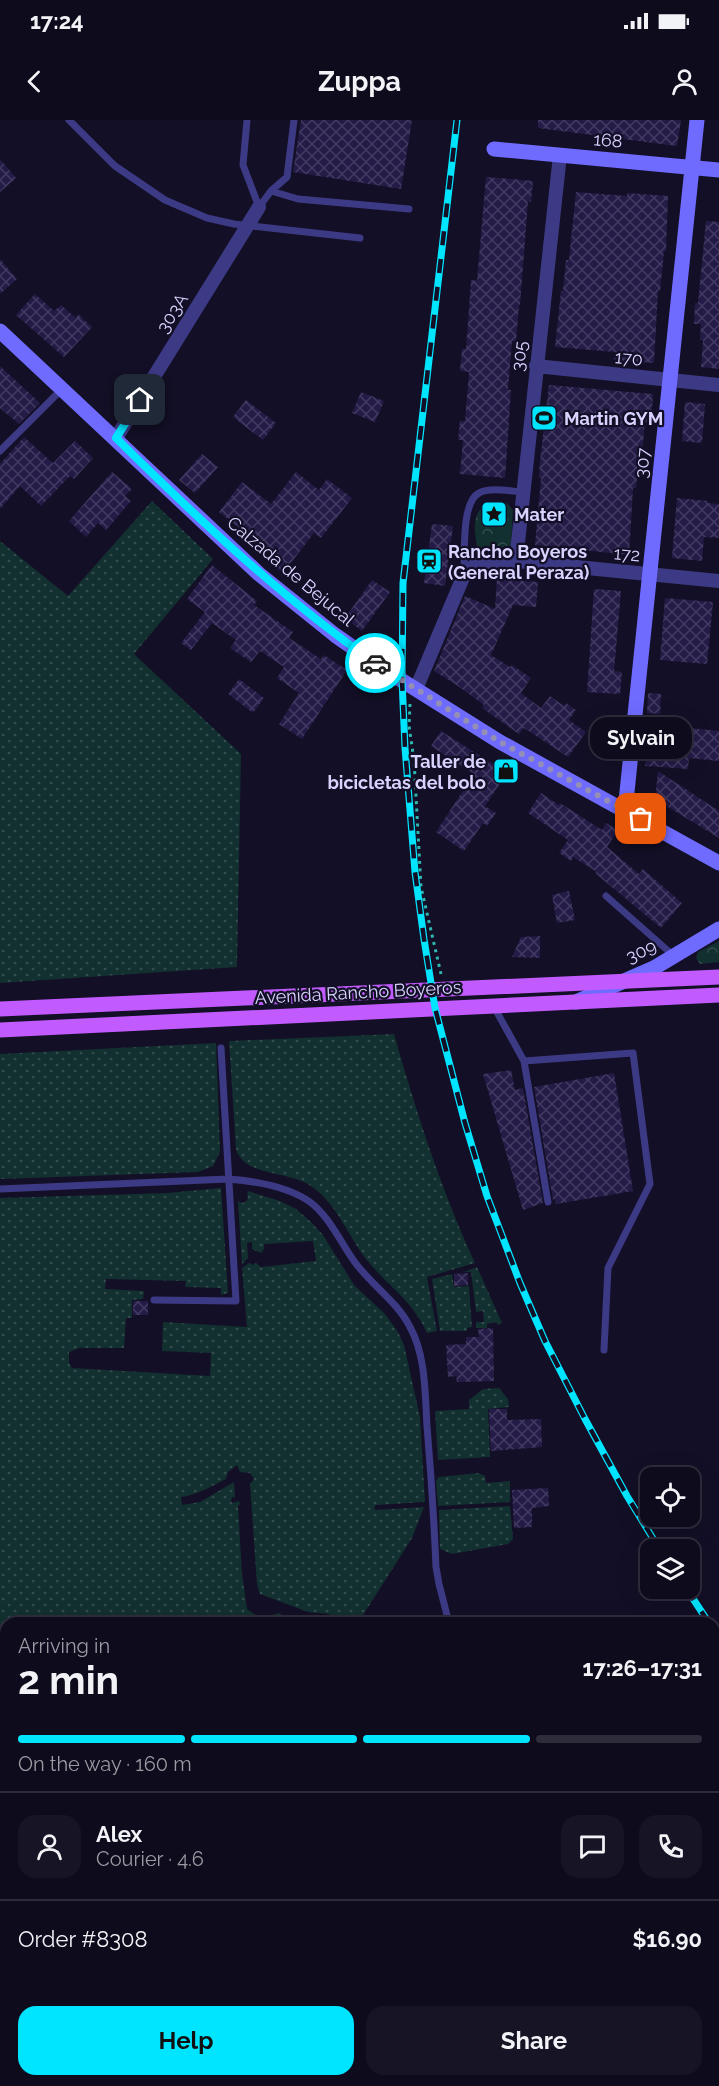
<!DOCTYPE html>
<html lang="en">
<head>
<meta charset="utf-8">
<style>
	body { margin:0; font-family:Raleway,sans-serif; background:#171425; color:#f1f3f6; height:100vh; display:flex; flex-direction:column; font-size:22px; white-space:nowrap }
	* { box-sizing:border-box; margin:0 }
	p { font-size:20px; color:#9b9ba3 }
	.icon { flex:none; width:33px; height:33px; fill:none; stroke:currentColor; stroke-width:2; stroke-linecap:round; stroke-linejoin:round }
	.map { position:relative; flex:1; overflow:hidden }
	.sheet { position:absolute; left:0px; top:1497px; width:720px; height:470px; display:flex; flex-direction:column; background:#0e0b1c; border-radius:18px 18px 0 0; box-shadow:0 6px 24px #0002,0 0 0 2px #2e2b3b }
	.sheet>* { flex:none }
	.tools { position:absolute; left:640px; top:1347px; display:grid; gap:12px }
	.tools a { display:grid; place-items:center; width:60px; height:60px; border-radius:12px; background:#0e0b1c; box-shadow:0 6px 24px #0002,0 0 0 2px #2e2b3b; font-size:30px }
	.pin { position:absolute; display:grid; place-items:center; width:51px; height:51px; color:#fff; margin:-26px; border-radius:12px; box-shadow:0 3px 9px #0006 }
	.courier { position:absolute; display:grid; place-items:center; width:60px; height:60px; margin:-30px; border:4px solid #00e5ff; border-radius:50%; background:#fff; color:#222; box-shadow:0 2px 8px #0007 }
	.bubble { position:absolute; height:42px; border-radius:18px; background:#0e0b1c; box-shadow:0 6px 24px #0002,0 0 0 2px #2e2b3b; font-size:20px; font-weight:700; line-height:42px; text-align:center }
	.head em { font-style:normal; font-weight:700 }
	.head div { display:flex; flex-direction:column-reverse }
	.head { display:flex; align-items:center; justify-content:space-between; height:102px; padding:0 18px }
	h1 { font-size:39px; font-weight:700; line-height:45px }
	.bar { display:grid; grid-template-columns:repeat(4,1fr); gap:9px 6px; align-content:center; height:72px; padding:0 18px }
	.bar i { height:8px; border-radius:4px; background:#2e2b3b }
	.bar .current { background:#00e5ff }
	.bar p { grid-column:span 4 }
	.line { display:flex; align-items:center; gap:15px; padding:0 18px; border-top:2px solid #2e2b3b }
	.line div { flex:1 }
	.round { display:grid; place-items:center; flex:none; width:63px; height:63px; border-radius:18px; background:#171425 }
	.button { display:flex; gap:12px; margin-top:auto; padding:12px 18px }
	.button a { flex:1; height:69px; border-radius:18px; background:#00e5ff; color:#111; font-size:24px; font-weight:700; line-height:69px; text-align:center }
	.button a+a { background:#171425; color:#f1f3f6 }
	.status { display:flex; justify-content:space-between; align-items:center; height:42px; padding:0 30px; background:#0e0b1c; direction:ltr }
	.status svg { height:16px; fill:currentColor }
	header { display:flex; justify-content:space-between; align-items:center; height:78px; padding:0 18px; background:#0e0b1c; font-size:27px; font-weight:700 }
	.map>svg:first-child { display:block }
</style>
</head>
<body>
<div class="status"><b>17:24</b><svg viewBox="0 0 49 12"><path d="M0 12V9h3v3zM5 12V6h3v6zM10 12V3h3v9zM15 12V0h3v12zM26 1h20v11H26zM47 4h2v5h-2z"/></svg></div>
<header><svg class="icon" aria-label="back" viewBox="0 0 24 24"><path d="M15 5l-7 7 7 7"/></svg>Zuppa<svg class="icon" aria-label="person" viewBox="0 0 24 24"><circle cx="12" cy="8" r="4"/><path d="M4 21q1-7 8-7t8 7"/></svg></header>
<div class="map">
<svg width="719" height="1966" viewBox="0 0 719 1966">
	<defs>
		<pattern id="grass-dots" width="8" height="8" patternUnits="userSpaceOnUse" patternTransform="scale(1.5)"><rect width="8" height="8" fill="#12302f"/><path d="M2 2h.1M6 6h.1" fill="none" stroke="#344d4e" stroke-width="1.8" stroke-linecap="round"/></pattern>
		<pattern id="park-crowns" width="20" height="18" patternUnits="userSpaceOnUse" patternTransform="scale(1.5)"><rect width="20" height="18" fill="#12302f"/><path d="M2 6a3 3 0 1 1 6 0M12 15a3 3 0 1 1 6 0" fill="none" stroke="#344d4e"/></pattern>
		<pattern id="building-cross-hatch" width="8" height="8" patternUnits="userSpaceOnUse" patternTransform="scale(1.5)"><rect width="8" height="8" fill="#241b47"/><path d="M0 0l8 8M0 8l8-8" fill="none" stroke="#433b63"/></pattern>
	</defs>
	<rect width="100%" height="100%" fill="#130f26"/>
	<path fill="url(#grass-dots)" d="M152,381L213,439L134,534L241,634L237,847L0,863V421L68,476Z
		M394,914C417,994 440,1067 475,1143L427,1157L437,1211L427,1213C411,1178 388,1167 366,1139C347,1114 337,1084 311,1066C288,1050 244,1057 236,1029L229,921Z
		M216,923L220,1032L213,1046L198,1052L0,1059V934Z
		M221,1068L228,1173L221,1175V1168L185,1167L186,1161L106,1159L105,1169L144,1171L143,1179L132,1180V1198H126L124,1228H79L69,1232V1243L72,1248L210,1256L211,1233L162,1231L163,1202L247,1207L242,1148L249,1143L253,1145L256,1143L261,1147L316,1141L313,1121L264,1124V1129L261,1133L252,1129V1122L247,1123L248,1138L242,1144L238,1081L242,1083C251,1081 246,1076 248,1071L280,1081L296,1089L311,1102L323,1115L354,1165L385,1194L398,1212L404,1225L420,1297L425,1382L376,1385L374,1388L376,1390L424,1387L412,1418L358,1503H331L329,1494L308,1492L260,1474L257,1464L250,1364L254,1359L250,1353L240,1352L237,1345L228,1352L226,1359C212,1366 197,1375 181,1377L182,1385L200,1382L234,1362L235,1378L232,1377L231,1382L233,1383L239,1381L240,1384L238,1386L242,1454L247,1489L260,1498H271L272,1495L279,1493L285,1497L299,1495L304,1503H6V1871L0,1875V1078L168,1073Z
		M477,1147L502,1203L498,1205L496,1202L487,1204V1208H476V1202H484L483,1191L476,1192L471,1152H464Z
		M452,1154L454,1167L469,1166L472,1207L467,1208V1211H440L432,1159Z
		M499,1268L508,1279L509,1287L488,1289L490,1337L438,1340L435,1291L469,1289V1280L483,1269Z
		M478,1353L485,1356L486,1363L510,1361V1382L438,1386L436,1361L439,1357Z
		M510,1386L513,1419L508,1424L452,1434L440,1429L439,1390Z
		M220,1960H435L436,1966H215Z"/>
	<path fill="url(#park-crowns)" d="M497,381L507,383L513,390L511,425C502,432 487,433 477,426C473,405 472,386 497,381Z
		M719,821V842L700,844L696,838L698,832Z"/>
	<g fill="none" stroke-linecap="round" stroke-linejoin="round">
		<path stroke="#0a7a92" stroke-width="44" d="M0,1924L6,1926
			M62,1960L68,1966
			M608,1960L615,1966
			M152,1966L157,1960"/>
		<path stroke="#0a7a92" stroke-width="108" d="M113,1966V1960"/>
	</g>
	<path fill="url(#building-cross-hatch)" d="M301,0H412L401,69L293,52Z
		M538,0H681L677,26L538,8Z
		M0,39L16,58L0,72Z
		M486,57L533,61L531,82L528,81L520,185H519L516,222L512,221L508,270H511L505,358L460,354L463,320H458L460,301H465L469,252L460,251L462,229H466L471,160L477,161Z
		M576,72L627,76V73L668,76L666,131H664L660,171L658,170L654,243L614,240L615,232L555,227L561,171H563L566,140H569Z
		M706,101L719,102V249L701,247L703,220H700L701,204H694L695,183H698Z
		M0,139L17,159L0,174Z
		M35,174L54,191L61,185L76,198L78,194L92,207L64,237L16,195Z
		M0,246L40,283L19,304L0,288Z
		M549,265L653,274L651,303L645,302L642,335H639L636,368H633L629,435L535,425L541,358H539L540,341Z
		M361,272L384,281L375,302L352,293Z
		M246,280L276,303L263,320L233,297Z
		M685,282L705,284L702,323L682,321Z
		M24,317L53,343L75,321L93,338L74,359L70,356L41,386L20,366L0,389V344Z
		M202,334L218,347L195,373L179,360Z
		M112,352L132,369L125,376L131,381L106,410L98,403L86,417L69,401Z
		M296,352L319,370L327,359L352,378L321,418L314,413L283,453L267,441L272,434L219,392L242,362L271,384Z
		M677,378L708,381L707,383L719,384V418L704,417L702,441L672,438Z
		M432,404L453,406L445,466L424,463Z
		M212,445L257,481L254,485L293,512L289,518L321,539L324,535L347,550L302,619L279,604L299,573L277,558L284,547L260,531L251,542L230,528L236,520L212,503L191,530L181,523L205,492L187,479Z
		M497,459L538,462L536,487L513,485L491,535L510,547L512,545L531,558L521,573L541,588L550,576L564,586L566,583L576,590L569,600L586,612L568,637L524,608L519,614L482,588L484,585L458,566L434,551L465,476L495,489Z
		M372,460L390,472L362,511L345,498Z
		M594,469L621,471L614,551L622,552L620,574L587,572Z
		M665,478L713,482L707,544L660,540Z
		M239,559L264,578L253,593L228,574Z
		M648,573L661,574L660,594L647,593Z
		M650,604L719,611V641L689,638L688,649L645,646Z
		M441,611L507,653L485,686L496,693L487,706L483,703L464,731L436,712L474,654L431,626Z
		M658,651L719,691V718L655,679Z
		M541,673L559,685L560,683L602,710L606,703L618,710L607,727L639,754L643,749L682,783L661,808L595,753L597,752L573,737L571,741L559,733L568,720L528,693Z
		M569,771L575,800L557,803L552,775Z
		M540,816V838L512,837L521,817Z
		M511,950L515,970L523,968L543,1083L523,1090L483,954Z
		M614,953L633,1071L556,1084L555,1079L553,1080L534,967Z
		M468,1153V1165L454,1166V1154Z
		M133,1181H148V1195H133Z
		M493,1208L494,1261L457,1262L456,1256L448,1257L446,1225L466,1224V1217H479L478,1209Z
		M489,1289H507V1300L541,1299L542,1327L491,1331Z
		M548,1368L549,1386L532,1388V1407L514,1408L512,1370Z"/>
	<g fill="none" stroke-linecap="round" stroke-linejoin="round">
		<path stroke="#2fb8b0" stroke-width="3" stroke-dasharray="3 4.5" stroke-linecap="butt" d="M410,584L409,606L414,640L421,767L441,854"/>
		<path stroke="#3d3a85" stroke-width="7" d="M69,0L115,46L165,80L207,98L234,104L360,118
			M247,0L243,45L259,87
			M271,71L298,79L409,89
			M259,87L271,71L287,57L294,0
			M0,331L61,270
			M464,454C465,435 461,382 479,373C490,367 509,371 522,372
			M606,776L675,837
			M493,885L524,941L548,1082
			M524,941L633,933L650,1064L608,1148L604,1230
			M0,1069L228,1059C255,1061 287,1066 310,1082C329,1096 341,1123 354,1141C371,1165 397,1181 410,1207C426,1236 425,1274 427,1306C431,1353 434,1400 436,1447L439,1464L449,1503
			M154,1180L236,1181L221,928
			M558,1960L562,1966"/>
		<path stroke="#3d3a85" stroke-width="14" d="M536,246L719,265
			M116,318L259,87
			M516,441L560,35
			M416,569L464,455L477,443L516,441L719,461"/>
		<path stroke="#6f6bff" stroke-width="15" d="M494,29L719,50
			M0,211L259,454L335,515L382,548L500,622L719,743
			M625,691L697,0
			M576,882L654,848L719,809"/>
		<path stroke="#c25bff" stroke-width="15" d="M0,889L719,857
			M0,910L719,875"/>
		<defs>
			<path id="rail" d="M457,0L403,463L402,560L405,628L415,752L424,819L435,888L465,1003L487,1076L520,1163L545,1221L585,1299L627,1376L660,1430
				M686,1468L709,1503
				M714,1509L719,1516"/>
		</defs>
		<use href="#rail" stroke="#00e5ff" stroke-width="7"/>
		<use href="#rail" stroke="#130f26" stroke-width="4.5" stroke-dasharray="14" stroke-linecap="butt"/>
	</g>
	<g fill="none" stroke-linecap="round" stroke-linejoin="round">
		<path stroke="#948fb3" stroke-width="6" stroke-dasharray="0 10.8" d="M375,543L500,622L641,699"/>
		<path stroke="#00e5ff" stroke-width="8" d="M140,280L116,318C198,399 281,477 375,543"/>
	</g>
	<defs>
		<symbol id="stadium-square" viewBox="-11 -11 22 22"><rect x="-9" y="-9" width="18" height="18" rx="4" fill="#00e5ff" stroke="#130f26"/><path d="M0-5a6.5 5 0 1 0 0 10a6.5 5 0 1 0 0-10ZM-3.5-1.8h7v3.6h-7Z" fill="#111"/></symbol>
		<symbol id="sight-square" viewBox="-11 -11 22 22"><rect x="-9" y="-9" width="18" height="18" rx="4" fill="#00e5ff" stroke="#130f26"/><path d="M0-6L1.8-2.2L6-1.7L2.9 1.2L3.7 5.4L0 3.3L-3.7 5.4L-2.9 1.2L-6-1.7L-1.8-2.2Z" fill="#111"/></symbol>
		<symbol id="station-square" viewBox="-11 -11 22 22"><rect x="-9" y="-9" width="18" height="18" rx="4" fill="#00e5ff" stroke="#130f26"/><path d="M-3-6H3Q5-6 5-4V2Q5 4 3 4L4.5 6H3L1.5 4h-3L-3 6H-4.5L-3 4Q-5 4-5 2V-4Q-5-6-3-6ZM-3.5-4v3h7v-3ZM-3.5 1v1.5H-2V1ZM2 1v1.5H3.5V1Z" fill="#111"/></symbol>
		<symbol id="shop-square" viewBox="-11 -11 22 22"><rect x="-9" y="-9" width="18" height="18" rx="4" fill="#00e5ff" stroke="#130f26"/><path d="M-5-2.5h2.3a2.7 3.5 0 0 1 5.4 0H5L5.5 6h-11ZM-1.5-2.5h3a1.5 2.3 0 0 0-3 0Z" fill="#111"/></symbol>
	</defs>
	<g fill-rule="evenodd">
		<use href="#stadium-square" x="529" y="283" width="30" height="30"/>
		<use href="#sight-square" x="479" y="379" width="30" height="30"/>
		<use href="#station-square" x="414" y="426" width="30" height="30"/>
		<use href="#shop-square" x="491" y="636" width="30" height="30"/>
	</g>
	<g text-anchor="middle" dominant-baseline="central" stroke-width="4.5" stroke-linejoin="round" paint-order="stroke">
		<g font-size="18" fill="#d9d4ff" stroke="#130f26">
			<text transform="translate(608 20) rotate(5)">168</text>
			<text transform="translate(172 193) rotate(-58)">303A</text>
			<text transform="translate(519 236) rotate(-83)">305</text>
			<text transform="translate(629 238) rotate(6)">170</text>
			<text transform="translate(642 343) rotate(-84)">307</text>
			<text transform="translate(627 434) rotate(5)">172</text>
			<text transform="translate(291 451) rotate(40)">Calzada de Bejucal</text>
			<text transform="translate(641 831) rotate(-25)">309</text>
			<text transform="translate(358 872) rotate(-3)">Avenida Rancho Boyeros</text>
		</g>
		<g font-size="18" font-weight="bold" fill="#d9d4ff" stroke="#130f26" text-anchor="start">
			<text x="564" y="298">Martin GYM</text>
			<text x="514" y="394">Mater</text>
			<text x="448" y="431">Rancho Boyeros<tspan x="448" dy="21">(General Peraza)</tspan></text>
			<text x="486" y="641" text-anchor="end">Taller de<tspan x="486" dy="21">bicicletas del bolo</tspan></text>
		</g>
	</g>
</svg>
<div class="tools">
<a><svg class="icon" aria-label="locate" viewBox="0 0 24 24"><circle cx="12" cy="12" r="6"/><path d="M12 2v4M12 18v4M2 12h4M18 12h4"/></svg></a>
<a><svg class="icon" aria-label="layers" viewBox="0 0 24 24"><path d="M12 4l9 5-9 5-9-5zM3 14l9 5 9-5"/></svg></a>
</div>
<div class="pin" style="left:641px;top:699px;background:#ea580c"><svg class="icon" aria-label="bag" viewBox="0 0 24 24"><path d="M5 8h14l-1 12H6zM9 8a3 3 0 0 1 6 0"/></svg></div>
<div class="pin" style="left:140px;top:280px;background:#1f2937"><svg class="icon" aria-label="home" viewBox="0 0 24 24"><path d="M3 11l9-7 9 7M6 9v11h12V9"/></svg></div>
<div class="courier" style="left:375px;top:543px"><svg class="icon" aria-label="car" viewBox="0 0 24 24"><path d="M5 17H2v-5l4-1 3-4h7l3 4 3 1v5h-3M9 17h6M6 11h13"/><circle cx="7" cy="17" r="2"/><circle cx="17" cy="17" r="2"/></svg></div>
<div class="bubble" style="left:590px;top:597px;width:102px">Sylvain</div>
<section class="sheet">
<div class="head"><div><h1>2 min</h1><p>Arriving in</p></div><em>17:26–17:31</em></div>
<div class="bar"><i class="current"></i><i class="current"></i><i class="current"></i><i></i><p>On the way · 160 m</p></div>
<div class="line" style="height:108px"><a class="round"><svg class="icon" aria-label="person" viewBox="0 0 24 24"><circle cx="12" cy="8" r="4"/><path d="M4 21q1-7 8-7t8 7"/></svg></a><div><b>Alex</b><p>Courier · 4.6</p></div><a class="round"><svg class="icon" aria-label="chat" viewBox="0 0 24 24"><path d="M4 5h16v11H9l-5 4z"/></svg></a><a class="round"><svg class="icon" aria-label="phone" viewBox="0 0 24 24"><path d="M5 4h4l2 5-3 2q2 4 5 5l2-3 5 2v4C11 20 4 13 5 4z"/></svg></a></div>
<div class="line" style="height:78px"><div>Order #8308</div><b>$16.90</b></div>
<div class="button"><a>Help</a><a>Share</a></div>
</section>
</div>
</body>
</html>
